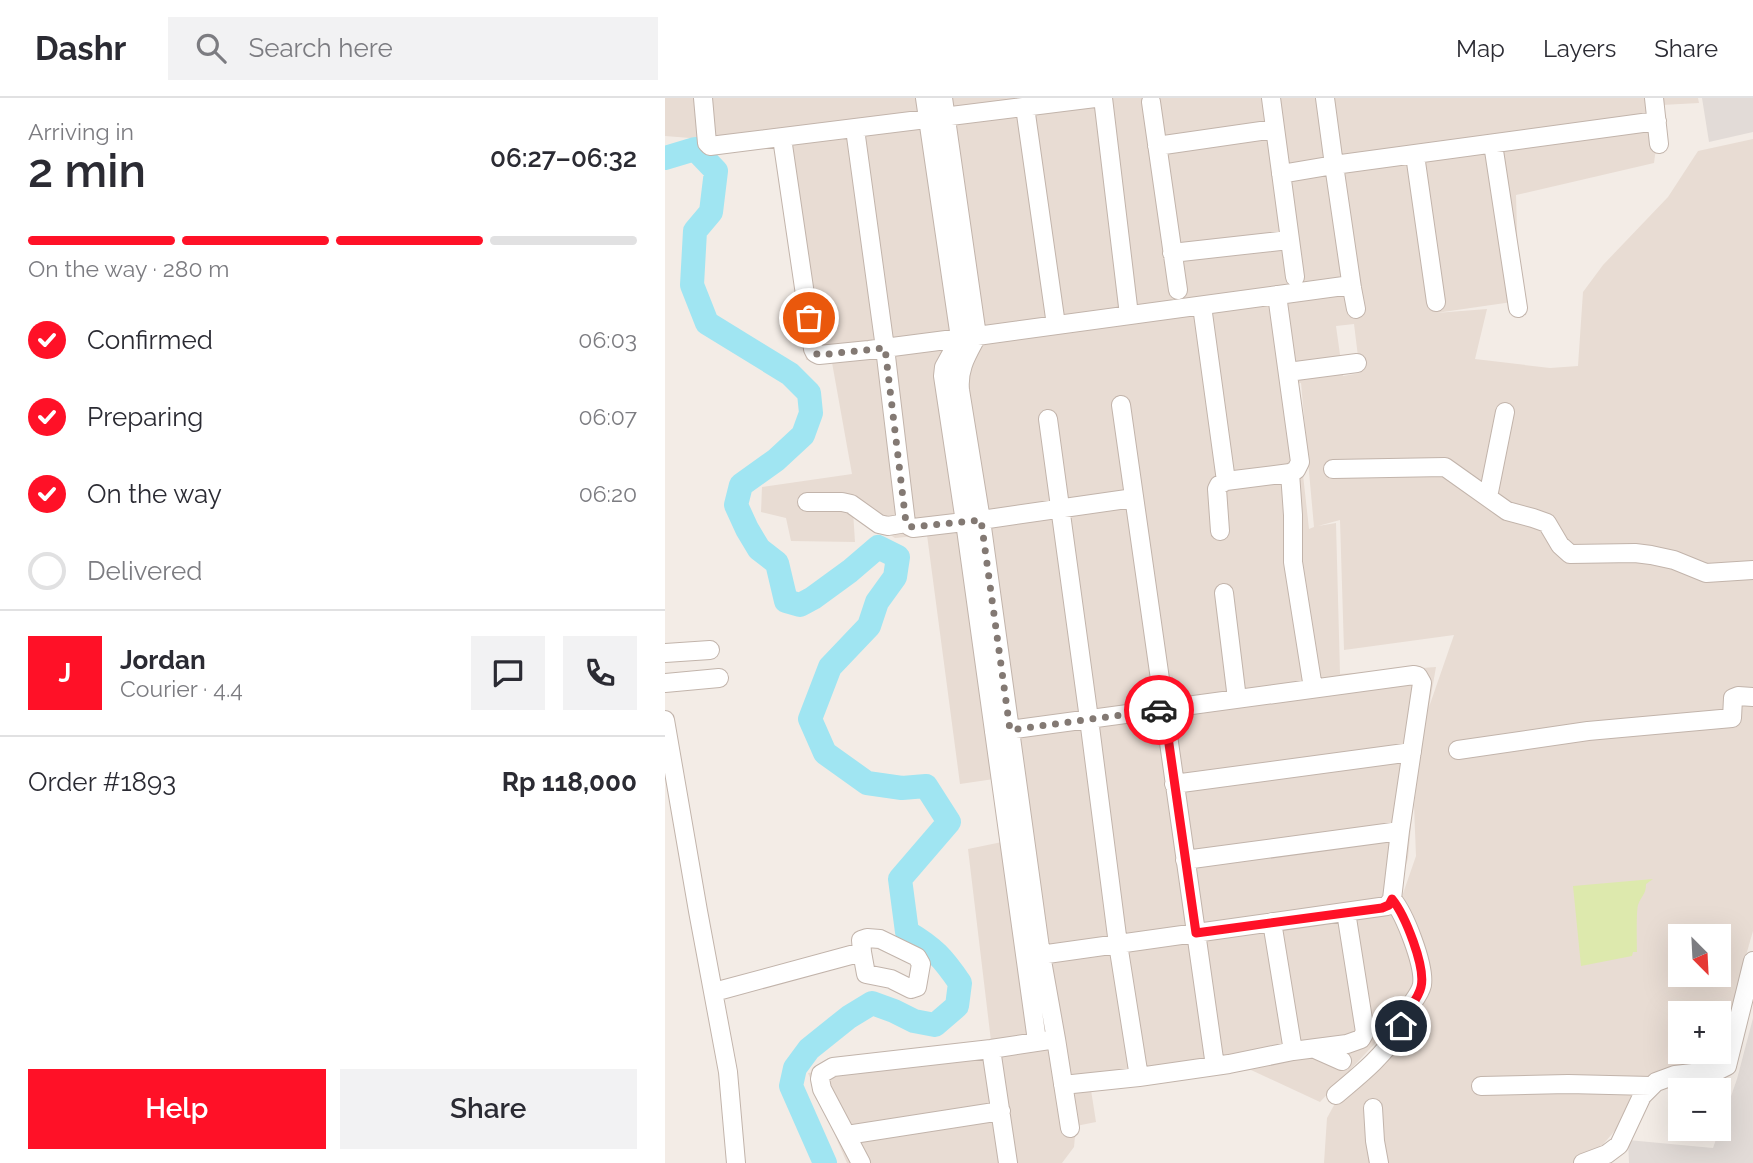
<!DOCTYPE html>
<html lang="en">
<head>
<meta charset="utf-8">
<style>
	body { margin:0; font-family:Raleway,sans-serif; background:#f2f2f3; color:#2b2b33; height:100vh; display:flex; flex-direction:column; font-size:26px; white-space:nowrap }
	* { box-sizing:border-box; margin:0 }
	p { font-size:23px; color:#7c7c81 }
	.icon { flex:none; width:38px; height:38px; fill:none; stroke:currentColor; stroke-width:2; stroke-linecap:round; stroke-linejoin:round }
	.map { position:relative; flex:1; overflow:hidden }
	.panel { display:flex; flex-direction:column; background:#fff; width:665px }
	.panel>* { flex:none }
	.needle { width:46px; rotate:156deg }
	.buttons { position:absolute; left:1003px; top:826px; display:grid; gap:14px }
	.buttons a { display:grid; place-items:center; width:63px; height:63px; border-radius:0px; background:#fff; box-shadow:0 7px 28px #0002; font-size:35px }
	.pin { position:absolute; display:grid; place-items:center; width:60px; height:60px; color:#fff; margin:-30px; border:4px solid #fff; border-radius:50%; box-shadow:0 2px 7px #0007 }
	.courier { position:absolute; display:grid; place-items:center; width:70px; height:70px; margin:-35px; border:5px solid #ff1127; border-radius:50%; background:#fff; color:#222; box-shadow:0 2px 9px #0007 }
	.headline em { font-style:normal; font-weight:600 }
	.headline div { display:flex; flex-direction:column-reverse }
	.headline { display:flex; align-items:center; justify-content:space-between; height:119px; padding:0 28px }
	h1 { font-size:46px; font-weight:600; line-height:52px }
	.bar { display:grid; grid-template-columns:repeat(4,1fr); gap:10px 7px; align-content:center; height:84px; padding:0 28px }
	.bar i { height:9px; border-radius:5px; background:#e1e1e2 }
	.bar .selected { background:#ff1127 }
	.bar p { grid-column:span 4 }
	.line { display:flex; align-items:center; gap:18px; padding:0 28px; border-top:2px solid #e1e1e2 }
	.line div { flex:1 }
	.round { display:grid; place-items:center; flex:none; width:74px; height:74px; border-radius:0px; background:#f2f2f3 }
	ol { padding:0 28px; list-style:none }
	li { display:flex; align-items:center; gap:21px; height:77px }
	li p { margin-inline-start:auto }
	li .icon { padding:7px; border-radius:50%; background:#ff1127; color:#fff; stroke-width:4 }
	li:last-child { color:#7c7c81 }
	li i { width:38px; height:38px; border:4px solid #e1e1e2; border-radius:50% }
	.button { display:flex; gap:14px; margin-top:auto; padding:14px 28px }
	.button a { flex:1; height:80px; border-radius:0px; background:#ff1127; color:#fff; font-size:28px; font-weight:600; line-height:80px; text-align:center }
	.button a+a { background:#f2f2f3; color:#2b2b33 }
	header { display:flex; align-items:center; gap:42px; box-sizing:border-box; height:98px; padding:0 35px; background:#fff; border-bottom:2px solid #e1e1e2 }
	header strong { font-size:33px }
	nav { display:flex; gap:38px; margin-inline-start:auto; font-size:24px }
	.search { width:490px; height:63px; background:#f2f2f3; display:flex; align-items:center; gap:18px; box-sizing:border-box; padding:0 24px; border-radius:0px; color:#7c7c81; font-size:26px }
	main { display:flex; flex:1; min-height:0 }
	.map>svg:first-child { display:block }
</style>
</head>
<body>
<header>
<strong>Dashr</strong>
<div class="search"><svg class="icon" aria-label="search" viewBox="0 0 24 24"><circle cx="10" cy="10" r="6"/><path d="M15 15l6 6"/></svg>Search here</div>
<nav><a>Map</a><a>Layers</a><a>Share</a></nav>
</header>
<main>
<section class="panel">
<div class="headline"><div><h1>2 min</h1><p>Arriving in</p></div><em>06:27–06:32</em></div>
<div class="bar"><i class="selected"></i><i class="selected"></i><i class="selected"></i><i></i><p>On the way · 280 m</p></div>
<ol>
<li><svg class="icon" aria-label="check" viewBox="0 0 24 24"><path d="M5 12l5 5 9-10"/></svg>Confirmed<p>06:03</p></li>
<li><svg class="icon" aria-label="check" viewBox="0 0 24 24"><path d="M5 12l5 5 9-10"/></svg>Preparing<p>06:07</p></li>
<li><svg class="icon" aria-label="check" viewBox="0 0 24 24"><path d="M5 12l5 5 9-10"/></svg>On the way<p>06:20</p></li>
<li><i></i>Delivered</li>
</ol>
<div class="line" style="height:126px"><b class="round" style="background:#ff1127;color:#fff">J</b><div><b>Jordan</b><p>Courier · 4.4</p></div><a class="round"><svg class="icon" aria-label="chat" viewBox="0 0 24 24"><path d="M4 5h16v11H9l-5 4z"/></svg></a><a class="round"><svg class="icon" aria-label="phone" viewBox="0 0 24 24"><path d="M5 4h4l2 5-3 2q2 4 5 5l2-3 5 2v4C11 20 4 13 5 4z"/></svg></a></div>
<div class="line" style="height:91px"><div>Order #1893</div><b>Rp 118,000</b></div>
<div class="button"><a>Help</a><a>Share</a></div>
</section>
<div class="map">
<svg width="1088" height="1065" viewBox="0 0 1088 1065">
	<rect width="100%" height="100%" fill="#f3ece6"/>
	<path fill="#e8dcd3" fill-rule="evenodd" d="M0,0H1033L1034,5L997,7L989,65L851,97L854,203L771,215L822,211L810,261L885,270L913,268L918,194L938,167L1003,99L1033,53L1088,41V833L1071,892L1059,958L1036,965L1003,970L972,987L960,1021L934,1051L909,1065H659L662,1020L685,978L746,913L758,881L733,810L751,758L749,708L756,646L751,673L743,760L728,813L751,881L732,922L655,1004L586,972L426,992L431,1024L411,1028L409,1049L397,1065H182L143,975L326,943L303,751L337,744L329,681L295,686L262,437L230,440L188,413L190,444L126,443L121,420L96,414L97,389L187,376L166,259L141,262L129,127L109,47L43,53L25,40L0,38ZM689,226L695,275L678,278L671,228ZM636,285L649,429L644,431L628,286ZM675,422L679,552L789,537L764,609L771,569L675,576L671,425L653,428ZM1015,838H1054V877H1015ZM1015,915H1054V954H1015Z"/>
	<path fill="#e2dbd7" d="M1037,0H1088V34L1044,44Z
		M1088,920V1065H964L963,1042L1048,1050L1072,981Z"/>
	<path fill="#dde9ad" d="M988,781L981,786C981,797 976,798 973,807C971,815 972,844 972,854H968L967,858L916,868L908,788Z"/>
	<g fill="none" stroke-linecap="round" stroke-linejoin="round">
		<path stroke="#a0e5f2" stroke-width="24" d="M0,60L30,51L51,73L46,114L30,133L27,187L42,225L125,276L144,295L146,315L138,337L111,362L76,387L71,407L82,431L94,451L112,465L121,503L135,507L148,500L185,473L213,449L233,459L230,479L212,504L204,528L165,569L145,621L160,655L202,685L237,690L261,688L284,724L235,781L242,834C269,850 278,860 295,885L292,908L270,927L249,923L229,913L207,905L184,919L144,951L130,970L126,988L160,1065"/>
		<defs>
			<path id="minor" d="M38,0L42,45L45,48L430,0
				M260,0L295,240L279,269L278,278L300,424L372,943
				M278,0L312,238C302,257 293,270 295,292L316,422L376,857L391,941
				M438,0L464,217
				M606,0L630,179
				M660,0L669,67L687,190L691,211
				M989,0L994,46
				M486,4L513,192
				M360,9L391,227
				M190,31L220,250L241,425L244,428L248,430L316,422L469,400
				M117,40L148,251L150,255L154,257L204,252L312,238L686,187
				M828,46L853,210
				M492,48L610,31
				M750,57L771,204
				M616,76L669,67L992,23
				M507,155L624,142
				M537,208L561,383L554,387L552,391L555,433
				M623,274L692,265
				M456,307L550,968
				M383,321L424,621L453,846L474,979
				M668,371L780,369L842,413L868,420L882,425L895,447L905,456L970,455L986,457L1009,462L1041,475L1088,472
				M625,375L628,417V464L648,590
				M561,383L625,375L631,372L635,364L612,197
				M823,399L840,314
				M142,404H177L186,406L214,426L223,428L241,425
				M559,495L572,601
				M0,555L45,552
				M0,585L54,580
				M0,622L33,813L63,974L71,1065
				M329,634L749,577L753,578L757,585L735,733L727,801L722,808L361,859
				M793,652L923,633L1067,620L1068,600L1073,598L1088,599
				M509,686L747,654
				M520,762L735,733
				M607,824L628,953
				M49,894L197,854L196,842L202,840L215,841L252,859L256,866L252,889L246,891L226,881L201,876L197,854
				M326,951L343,1065
				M650,951L677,963
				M398,987L474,979L564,966L628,953L682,946L696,941L700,934L681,814
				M816,988L903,986L986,988
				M671,997C692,979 718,959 732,935C737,928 739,919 743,911C748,903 755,896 757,887C760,868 740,816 727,801
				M708,1010L710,1043L714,1065
				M182,1037L336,1013
				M196,1065L157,991L155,981L156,976L168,969L326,951L391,941L405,1030
				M918,1065L942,1056L954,1047L977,998L991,984L1010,977L1054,972L1062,968L1088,863"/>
		</defs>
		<use href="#minor" stroke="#c2b4ab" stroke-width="20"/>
		<use href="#minor" stroke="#fff" stroke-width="18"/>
	</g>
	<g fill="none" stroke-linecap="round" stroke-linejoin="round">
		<path stroke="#837973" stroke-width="7" stroke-dasharray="0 12.6" d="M144,220L148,251L150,255L154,257L220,250L241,425L244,428L248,429L316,422L345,632L494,612"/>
		<path stroke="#ff1127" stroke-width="9" d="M494,612L499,611L531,835L717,810L724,807L727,801C740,817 761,869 756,889C753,903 739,914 736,928"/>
	</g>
</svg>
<div class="buttons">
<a><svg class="needle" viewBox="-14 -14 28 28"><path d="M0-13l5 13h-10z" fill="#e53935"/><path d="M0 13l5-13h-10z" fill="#7c7c81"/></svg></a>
<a>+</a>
<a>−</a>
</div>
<div class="pin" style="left:144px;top:220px;background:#ea580c"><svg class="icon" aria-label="bag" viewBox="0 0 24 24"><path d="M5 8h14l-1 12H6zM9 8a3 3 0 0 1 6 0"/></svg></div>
<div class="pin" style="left:736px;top:928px;background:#1f2937"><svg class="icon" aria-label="home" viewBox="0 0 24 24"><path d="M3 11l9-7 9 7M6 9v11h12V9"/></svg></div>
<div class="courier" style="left:494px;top:612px"><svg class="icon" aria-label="car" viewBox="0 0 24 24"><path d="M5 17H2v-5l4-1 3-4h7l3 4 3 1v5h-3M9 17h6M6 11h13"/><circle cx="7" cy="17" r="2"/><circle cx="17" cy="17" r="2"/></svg></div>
</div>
</main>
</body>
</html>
